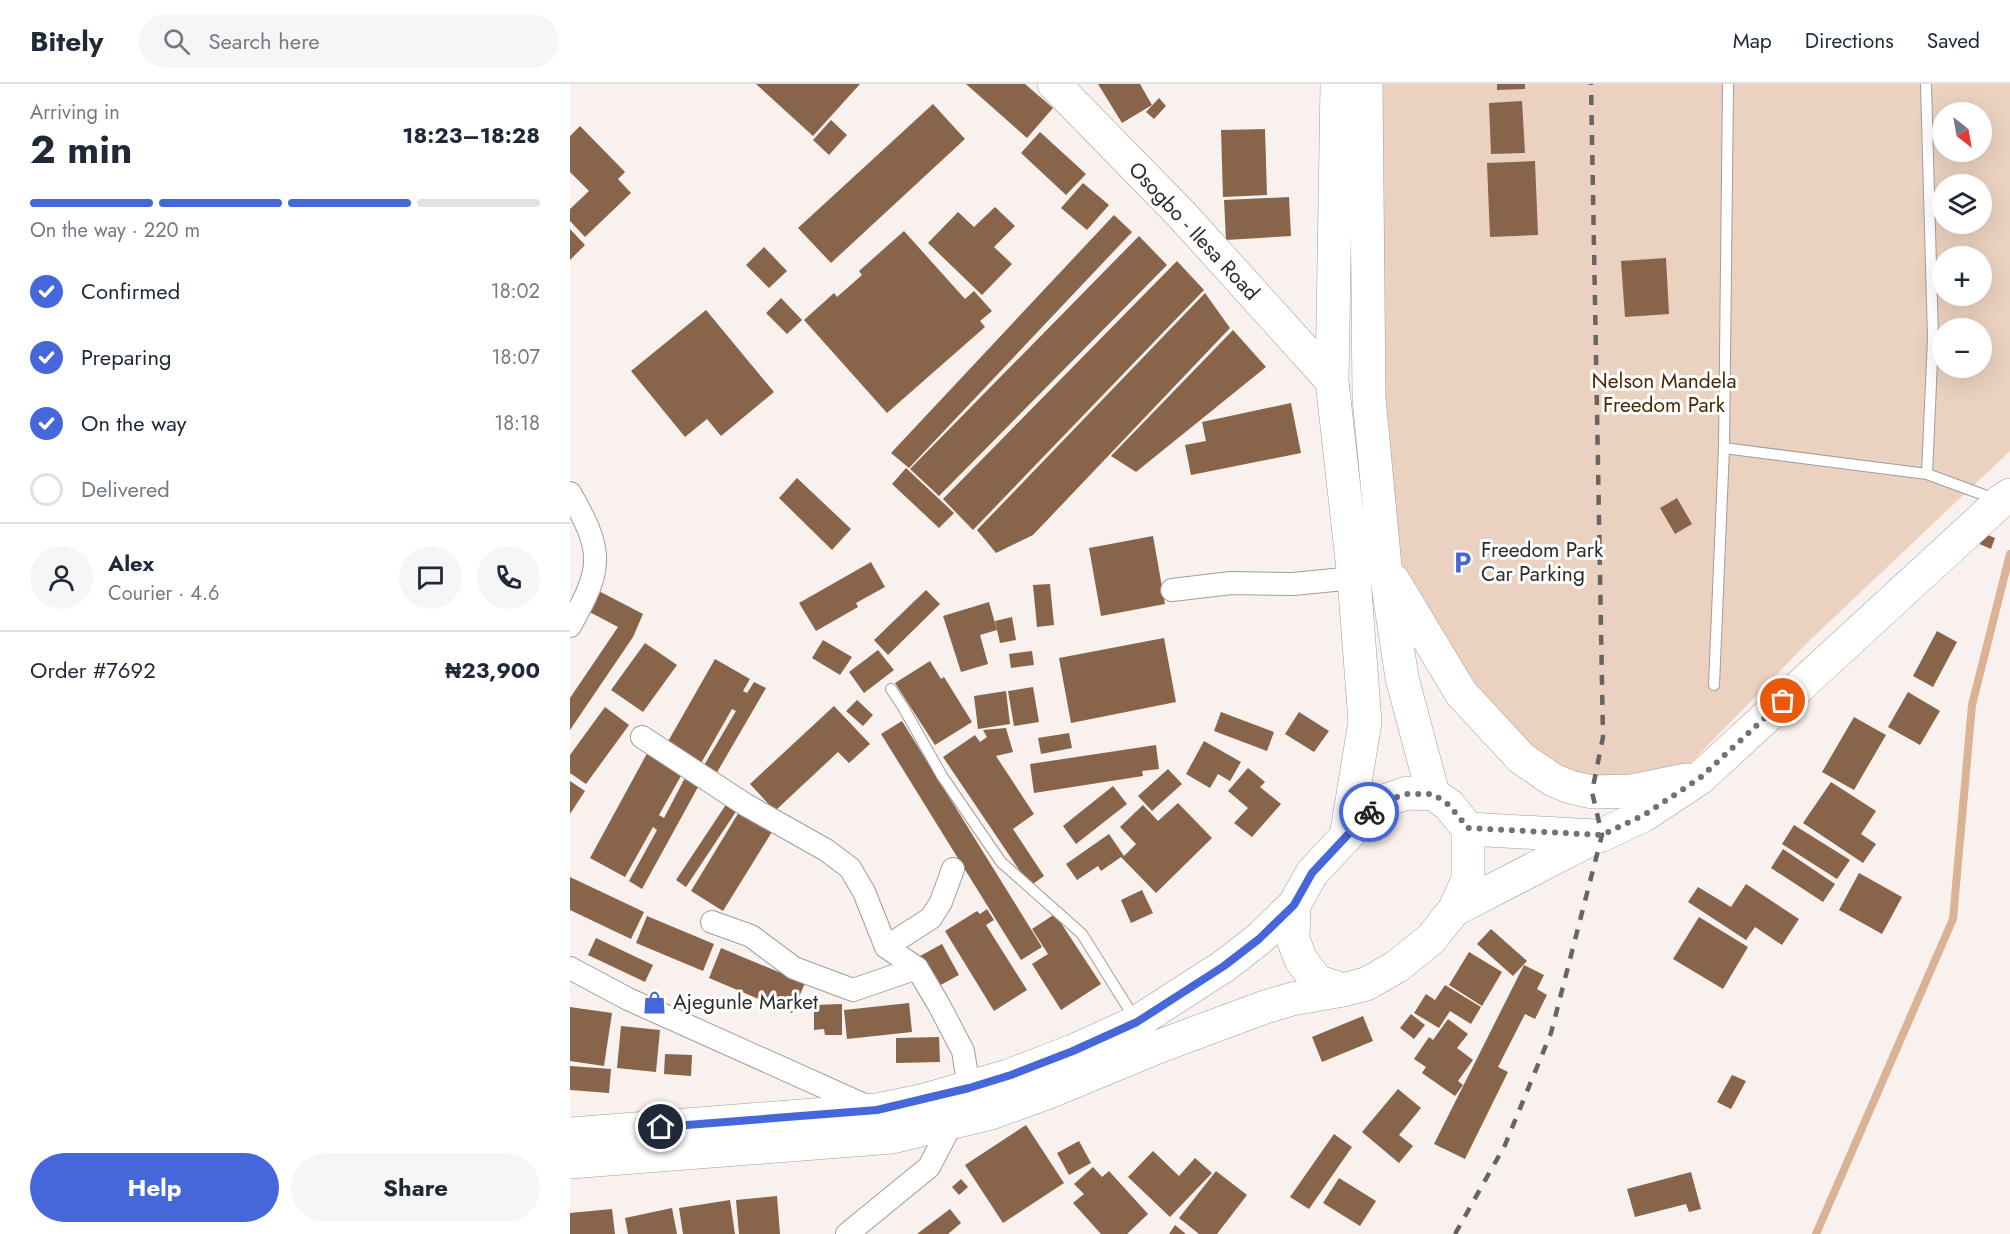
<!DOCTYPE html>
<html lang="en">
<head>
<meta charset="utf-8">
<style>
	body { margin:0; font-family:Jost,sans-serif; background:#f6f6f7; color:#1f2937; height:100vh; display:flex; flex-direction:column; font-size:22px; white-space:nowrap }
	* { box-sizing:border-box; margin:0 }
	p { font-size:20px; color:#747a83 }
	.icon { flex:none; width:33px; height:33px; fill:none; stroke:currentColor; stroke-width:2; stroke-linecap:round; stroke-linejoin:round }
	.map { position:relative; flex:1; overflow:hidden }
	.side { display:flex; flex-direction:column; background:#fff; width:570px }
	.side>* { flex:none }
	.needle { width:39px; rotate:149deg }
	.buttons { position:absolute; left:1362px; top:18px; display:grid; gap:12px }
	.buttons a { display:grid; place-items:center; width:60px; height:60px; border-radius:50%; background:#fff; box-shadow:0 6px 24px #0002; font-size:30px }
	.pin { position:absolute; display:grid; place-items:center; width:51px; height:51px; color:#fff; margin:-26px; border:3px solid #fff; border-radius:50%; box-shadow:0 2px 6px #0007 }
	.courier { position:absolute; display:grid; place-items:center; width:60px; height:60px; margin:-30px; border:4px solid #4567da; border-radius:50%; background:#fff; color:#222; box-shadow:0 2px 8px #0007 }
	.overview em { font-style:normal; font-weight:700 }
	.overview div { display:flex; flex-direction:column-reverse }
	.overview { display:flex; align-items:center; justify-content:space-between; height:102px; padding:0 30px }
	h1 { font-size:39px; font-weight:700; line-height:45px }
	.bar { display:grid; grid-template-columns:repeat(4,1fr); gap:9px 6px; align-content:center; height:72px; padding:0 30px }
	.bar i { height:8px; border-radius:4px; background:#e0e1e3 }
	.bar .selected { background:#4567da }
	.bar p { grid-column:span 4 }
	.line { display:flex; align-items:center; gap:15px; padding:0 30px; border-top:2px solid #e0e1e3 }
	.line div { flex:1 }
	.round { display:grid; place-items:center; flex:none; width:63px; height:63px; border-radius:32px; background:#f6f6f7 }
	ol { padding:0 30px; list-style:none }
	li { display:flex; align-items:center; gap:18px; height:66px }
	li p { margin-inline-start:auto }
	li .icon { padding:6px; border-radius:50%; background:#4567da; color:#fff; stroke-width:4 }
	li:last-child { color:#747a83 }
	li i { width:33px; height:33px; border:3px solid #e0e1e3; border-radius:50% }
	.button { display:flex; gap:12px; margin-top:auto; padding:12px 30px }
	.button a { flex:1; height:69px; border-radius:36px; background:#4567da; color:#fff; font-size:24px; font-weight:700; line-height:69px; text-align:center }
	.button a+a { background:#f6f6f7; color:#1f2937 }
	header { display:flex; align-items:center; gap:36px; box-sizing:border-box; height:84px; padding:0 30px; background:#fff; border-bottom:2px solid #e0e1e3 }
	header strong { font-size:28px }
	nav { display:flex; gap:33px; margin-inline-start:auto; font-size:21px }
	.search { width:420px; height:54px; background:#f6f6f7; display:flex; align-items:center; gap:15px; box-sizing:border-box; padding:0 21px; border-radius:33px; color:#747a83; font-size:22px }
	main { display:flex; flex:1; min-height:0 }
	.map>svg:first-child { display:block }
</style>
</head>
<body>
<header>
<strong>Bitely</strong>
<div class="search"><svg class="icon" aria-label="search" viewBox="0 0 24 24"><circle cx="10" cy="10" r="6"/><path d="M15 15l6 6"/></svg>Search here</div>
<nav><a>Map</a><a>Directions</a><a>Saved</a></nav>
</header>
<main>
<section class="side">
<div class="overview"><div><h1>2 min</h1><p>Arriving in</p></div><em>18:23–18:28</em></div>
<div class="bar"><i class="selected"></i><i class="selected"></i><i class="selected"></i><i></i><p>On the way · 220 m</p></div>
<ol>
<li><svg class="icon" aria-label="check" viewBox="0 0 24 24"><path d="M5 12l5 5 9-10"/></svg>Confirmed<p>18:02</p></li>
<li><svg class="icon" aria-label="check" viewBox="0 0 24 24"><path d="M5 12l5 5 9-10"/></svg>Preparing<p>18:07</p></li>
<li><svg class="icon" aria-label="check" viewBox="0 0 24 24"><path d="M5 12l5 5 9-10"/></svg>On the way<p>18:18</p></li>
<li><i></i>Delivered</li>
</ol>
<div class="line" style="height:108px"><a class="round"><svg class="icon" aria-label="person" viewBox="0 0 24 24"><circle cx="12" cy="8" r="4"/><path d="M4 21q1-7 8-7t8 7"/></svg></a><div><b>Alex</b><p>Courier · 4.6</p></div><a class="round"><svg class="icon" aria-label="chat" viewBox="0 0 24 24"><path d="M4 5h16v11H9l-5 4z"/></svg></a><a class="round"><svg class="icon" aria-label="phone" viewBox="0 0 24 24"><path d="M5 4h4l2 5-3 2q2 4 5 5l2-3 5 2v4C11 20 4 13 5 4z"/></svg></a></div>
<div class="line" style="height:78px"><div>Order #7692</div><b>₦23,900</b></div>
<div class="button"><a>Help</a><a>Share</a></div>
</section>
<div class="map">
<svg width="1440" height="1150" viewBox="0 0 1440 1150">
	<rect width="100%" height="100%" fill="#f8f1ed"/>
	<path fill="#ebd1bf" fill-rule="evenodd" d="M806,0H1440V367L1240,556L1077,724L996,716L893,608L819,472ZM1372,28H1412V68H1372ZM1372,100H1412V140H1372ZM1372,172H1412V212H1372ZM1372,244H1412V284H1372Z"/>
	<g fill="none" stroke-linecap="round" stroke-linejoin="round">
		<path stroke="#dab397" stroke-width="8" d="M1246,1150L1383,835L1402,621L1440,470"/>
	</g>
	<path fill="#88644a" d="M186,0H290L243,52Z
		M396,0H455L483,24L457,54Z
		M528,0H570L582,21L552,39Z
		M927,0H955V5L927,6Z
		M589,14L596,22L584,35L576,28Z
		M952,17L955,69L921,70L919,19Z
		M363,20L395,55L261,179L228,144Z
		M261,36L277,51L259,71L243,56Z
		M10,42L55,88L48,95L61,109L15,153L0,137V125L19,107L0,88V52Z
		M695,45L697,111L653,113L651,46Z
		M470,48L516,90L496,111L451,69Z
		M965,77L968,151L920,153L917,79Z
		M513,99L539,121L517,146L491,124Z
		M719,113L721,152L656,156L654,116Z
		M425,123L445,142L424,163L442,180L412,211L358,159L388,128L404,143Z
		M544,131L562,148L339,384L321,369Z
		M0,145L15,161L0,176Z
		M334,147L395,215L404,207L422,227L410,237L415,243L317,329L234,236L264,209L267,213L292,191L289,187Z
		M569,152L597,181L369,412L340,385Z
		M194,163L217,187L199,204L176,181Z
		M1096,174L1099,230L1055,233L1051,177Z
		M607,177L634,206L403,446L373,415Z
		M635,209L660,244L463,451L426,469L407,446Z
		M211,214L232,236L217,250L196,229Z
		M136,226L204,308L151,352L137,335L115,353L61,287Z
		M663,246L696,283L566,388L541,372Z
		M721,319L731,369L621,391L615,361L636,357L632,338Z
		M336,384L384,429L369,444L322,400Z
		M227,394L281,445L262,466L209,414Z
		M1107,414L1122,440L1105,450L1090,424Z
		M1411,448L1425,454L1421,465L1407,459Z
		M583,452L595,520L531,532L519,464Z
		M301,478L315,503L286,519L288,523L246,547L229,519Z
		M480,500L484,541L467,543L463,501Z
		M23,504L73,530L63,553L0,646V614L48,543L12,524Z
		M356,506L370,520L318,571L304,556Z
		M419,518L427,546L410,551L418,580L391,588L373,532Z
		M442,533L446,556L430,559L425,537Z
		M1367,547L1387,558L1363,603L1343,592Z
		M594,554L606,618L501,639L489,574Z
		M253,556L282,573L270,591L242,574Z
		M75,559L107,581L73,628L41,606Z
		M308,566L324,586L294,609L279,588Z
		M462,567L464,581L441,584L439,570Z
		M145,575L180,595L173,607L177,609L184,598L196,604L146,690L133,683L166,627L162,625L130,681L96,661Z
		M360,577L371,595L374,593L402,638L365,661L325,599Z
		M463,603L469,638L444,642L438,607Z
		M436,607L440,640L408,645L404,612Z
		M1338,608L1370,627L1350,661L1318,643Z
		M287,616L303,631L293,642L276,627Z
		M264,622L300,660L279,679L268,668L205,727L180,700Z
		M35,623L59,641L16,700L0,689V671Z
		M651,628L704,648L697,667L644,647Z
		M729,628L759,647L744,668L715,650Z
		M1284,633L1316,651L1284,706L1252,688Z
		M332,637L472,863L451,876L311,650Z
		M436,644L443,668L426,672L464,730L443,745L474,792L460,802L373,673L405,651L410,658L417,653L413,646Z
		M499,649L502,664L471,670L468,654Z
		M634,657L671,678L660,697L648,690L640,704L616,690Z
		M586,661L589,685L572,687L573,692L464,709L460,680Z
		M80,664L116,683L89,731L94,734L119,686L133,694L72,805L59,797L87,746L83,743L55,793L20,774Z
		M678,684L695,698L690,703L711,720L682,753L664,739L678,724L658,707Z
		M598,685L612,700L582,727L568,712Z
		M0,697L15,707L0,730Z
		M1261,698L1306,727L1291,750L1306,760L1293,779L1233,739Z
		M543,702L557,720L506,760L493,742Z
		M159,716L169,723L116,803L106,796Z
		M608,719L642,754L586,809L551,773L531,787L528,782L507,796L496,780L539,750L554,772L566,760L550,743L573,721L588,737Z
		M172,723L205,743L153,827L121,807Z
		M1224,741L1280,776L1267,795L1212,760Z
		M1213,765L1265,800L1253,818L1201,784Z
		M1289,789L1332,813L1312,850L1269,826Z
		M0,793L74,828L61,855L0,826Z
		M1176,800L1229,835L1212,861L1185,843L1176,856L1118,818L1128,803L1161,823Z
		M572,806L583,829L561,839L551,816Z
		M417,825L424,836L416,841L457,906L424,927L375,847L407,827L410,830Z
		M485,830L531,900L491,926L462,880L478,870L462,845Z
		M77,832L144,860L133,887L66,859Z
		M1129,833L1178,863L1153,905L1103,875Z
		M921,845L957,877L943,892L907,860Z
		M26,854L83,881L75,898L18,871Z
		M372,860L389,891L367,903L350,872Z
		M151,864L235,899L222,929L139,894Z
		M899,868L932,888L912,922L879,901Z
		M954,881L974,891L967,905L977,911L965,935L955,930L928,983L938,988L895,1075L864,1060Z
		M875,901L911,923L901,940L880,927L869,944L844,929L856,910L865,916Z
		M339,919L342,948L277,955L274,926Z
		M272,920V951H255L254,945L244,946V921Z
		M0,923L42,929L34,982L0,977Z
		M841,930L855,941L844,955L830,944Z
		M793,932L803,957L752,978L742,953Z
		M878,935L898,950L887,964L903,976L888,997L893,1001L885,1012L852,989L856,983L844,975L859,953L863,956Z
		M51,942L90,946L86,988L47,984Z
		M369,953L370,978L326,979V954Z
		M95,970L122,971L121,992L94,990Z
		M0,982L41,985L39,1009L0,1006Z
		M1162,991L1176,997L1161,1025L1147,1018Z
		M828,1005L851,1024L829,1051L843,1062L829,1079L792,1048Z
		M456,1041L494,1099L433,1139L395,1081Z
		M764,1050L782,1063L739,1125L720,1113Z
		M509,1057L521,1079L499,1091L487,1069Z
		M583,1067L609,1092L625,1074L642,1089L600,1133L558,1093Z
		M523,1083L532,1093L539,1087L578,1130L557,1150H531L503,1119L514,1110L504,1100Z
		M646,1087L677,1111L647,1150H629L609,1134Z
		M1121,1088L1131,1125L1119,1128L1116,1120L1065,1133L1057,1105Z
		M769,1094L806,1117L790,1142L753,1119Z
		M391,1095L398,1103L389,1111L382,1103Z
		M207,1112L210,1150H169L166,1116Z
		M160,1116L165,1150H113L109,1124Z
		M102,1124L107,1150H58L55,1134Z
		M42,1125L45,1150H0V1129Z
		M380,1125L391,1139L378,1150H347Z
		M605,1141L616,1150H599Z"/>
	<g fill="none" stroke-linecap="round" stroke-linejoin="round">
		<defs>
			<path id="service" d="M1356,0L1363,254L1357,390
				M1154,364L1357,390L1425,415
				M1144,601L1154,364L1158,0
				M321,605L333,623L372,692L431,778L512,850L565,935"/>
			<path id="minor" d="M0,409C34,468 33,484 0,542
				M602,506L661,499L723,500L784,494
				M72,653L176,721L256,766L280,784L294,808L316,863L347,884L369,921L393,967L399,1004
				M142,838L181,852L224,884L283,906L347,884
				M316,863L361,834L371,818L383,785
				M0,884L58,915L303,1025
				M277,1150L359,1083L382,1039"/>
			<path id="primary" d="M484,0L612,131L762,297
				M767,0L762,297L784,494L795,638L776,753
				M796,0L799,314L815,482L832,594L863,710
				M823,496L891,609L951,674L983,696L1000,703L1022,708L1062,707L1116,696
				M837,709L863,710L879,721L898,745V796L884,826L861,855L826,883L796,900L773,906L747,897L731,876L723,855L724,821L742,789L798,729L811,718Z
				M898,745L1025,752
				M884,826L1027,752L1032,751L1074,731L1130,694L1431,417L1440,411
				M0,1050L307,1026L351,1017L441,991L503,967L567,938L654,882L689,855L724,821
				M0,1078L322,1053L421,1029L479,1008L590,962L695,923L722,915L773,906"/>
		</defs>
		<use href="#service" stroke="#a39d99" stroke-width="12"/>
		<use href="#minor" stroke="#a39d99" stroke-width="24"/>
		<use href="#primary" stroke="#a39d99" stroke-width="34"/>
		<use href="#service" stroke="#fff" stroke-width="10"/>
		<use href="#minor" stroke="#fff" stroke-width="22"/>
		<use href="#primary" stroke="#fff" stroke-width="33"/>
		<path stroke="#686462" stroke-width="4.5" stroke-dasharray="10 10" stroke-linecap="butt" d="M885,1150L935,1061L981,949L1032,751L1022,708L1033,653L1021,0"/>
	</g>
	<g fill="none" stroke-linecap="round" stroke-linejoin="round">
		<path stroke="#75716e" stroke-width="6" stroke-dasharray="0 10.8" d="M799,728L811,718L837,710H863L879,721L898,744L1032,751L1074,731L1130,694L1213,617"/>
		<path stroke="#4567da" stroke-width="8" d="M91,1043L307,1026L399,1004L441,991L503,967L567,938L654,882L689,855L724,821L742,789L799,728"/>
	</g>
	<defs>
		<symbol id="parking-bare" viewBox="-9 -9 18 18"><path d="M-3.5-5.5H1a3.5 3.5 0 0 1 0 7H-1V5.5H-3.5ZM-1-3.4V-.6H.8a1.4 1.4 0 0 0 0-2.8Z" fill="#4567da" stroke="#fff" stroke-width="2.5" paint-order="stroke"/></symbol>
		<symbol id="shop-bare" viewBox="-9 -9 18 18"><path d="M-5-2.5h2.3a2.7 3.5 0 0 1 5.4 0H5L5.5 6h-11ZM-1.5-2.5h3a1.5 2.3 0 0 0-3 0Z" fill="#4567da" stroke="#fff" stroke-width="2.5" paint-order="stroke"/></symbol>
	</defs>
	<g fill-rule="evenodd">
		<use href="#parking-bare" x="876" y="462" width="33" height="33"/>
		<use href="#shop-bare" x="68" y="902" width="33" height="33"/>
	</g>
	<g text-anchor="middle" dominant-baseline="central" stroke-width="6" stroke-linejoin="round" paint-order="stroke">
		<g font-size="21" fill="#2e2c2a" stroke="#fff">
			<text transform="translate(624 147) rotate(47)">Osogbo - Ilesa Road</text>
		</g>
		<g font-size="21" fill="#4d2805" stroke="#fff">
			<text x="1094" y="297">Nelson Mandela<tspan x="1094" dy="24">Freedom Park</tspan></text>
		</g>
		<g font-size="21" fill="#2e2c2a" stroke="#fff" text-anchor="start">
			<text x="911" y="466">Freedom Park<tspan x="911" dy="24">Car Parking</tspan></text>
			<text x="103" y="918">Ajegunle Market</text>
		</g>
	</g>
</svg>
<div class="buttons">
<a><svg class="needle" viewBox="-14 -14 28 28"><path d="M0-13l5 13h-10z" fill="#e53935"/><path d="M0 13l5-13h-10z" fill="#747a83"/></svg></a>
<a><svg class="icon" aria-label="layers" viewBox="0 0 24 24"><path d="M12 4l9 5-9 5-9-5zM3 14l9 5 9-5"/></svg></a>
<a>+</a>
<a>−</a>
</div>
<div class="pin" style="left:1213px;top:617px;background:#ea580c"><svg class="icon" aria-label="bag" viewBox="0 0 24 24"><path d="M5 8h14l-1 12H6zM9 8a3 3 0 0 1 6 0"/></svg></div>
<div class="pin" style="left:91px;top:1043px;background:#1f2937"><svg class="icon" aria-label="home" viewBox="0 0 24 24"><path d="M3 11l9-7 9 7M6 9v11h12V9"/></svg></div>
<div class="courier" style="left:799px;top:728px"><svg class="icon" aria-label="bike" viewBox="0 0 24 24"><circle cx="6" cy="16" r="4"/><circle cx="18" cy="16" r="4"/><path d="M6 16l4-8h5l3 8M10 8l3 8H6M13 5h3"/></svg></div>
</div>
</main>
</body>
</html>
